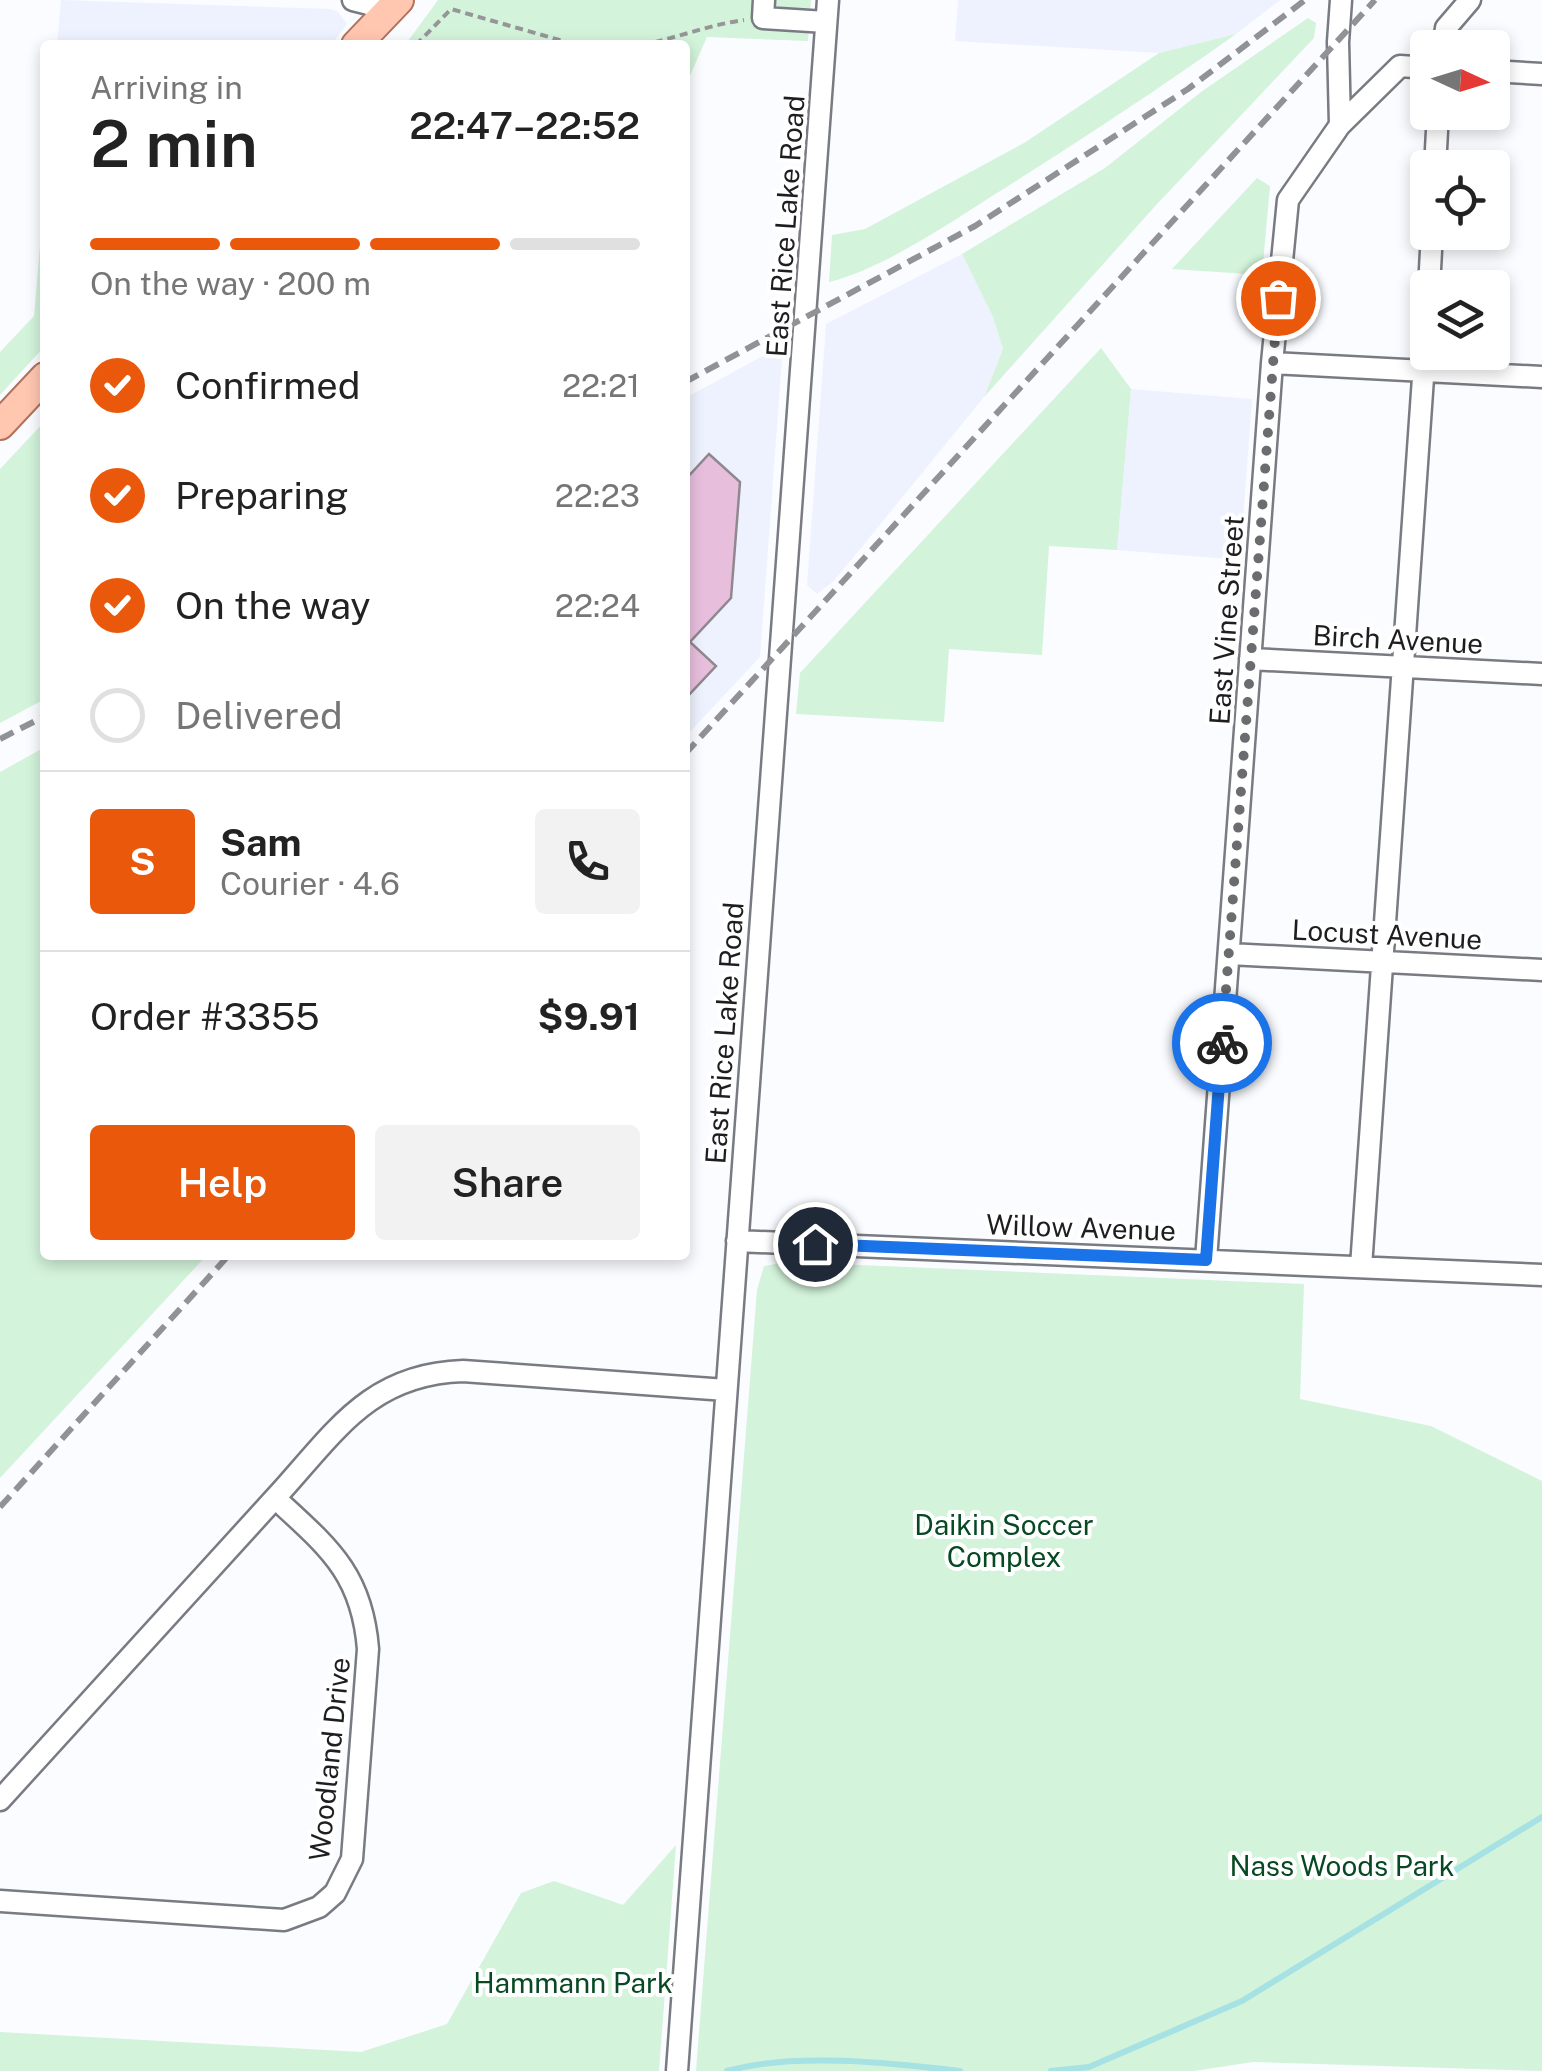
<!DOCTYPE html>
<html lang="en">
<head>
<meta charset="utf-8">
<style>
	body { margin:0; font-family:"Public Sans",sans-serif; background:#f2f2f2; color:#222; height:100vh; display:flex; flex-direction:column; font-size:38px; white-space:nowrap }
	* { box-sizing:border-box; margin:0 }
	p { font-size:32px; color:#767676 }
	.icon { flex:none; width:55px; height:55px; fill:none; stroke:currentColor; stroke-width:2; stroke-linecap:round; stroke-linejoin:round }
	.map { position:relative; flex:1; overflow:hidden }
	.drawer { position:absolute; left:40px; top:40px; width:650px; height:1220px; display:flex; flex-direction:column; background:#fff; border-radius:10px; box-shadow:0 5px 15px #0003 }
	.drawer>* { flex:none }
	.needle { width:65px; rotate:94deg }
	.tools { position:absolute; left:1410px; top:30px; display:grid; gap:20px }
	.tools a { display:grid; place-items:center; width:100px; height:100px; border-radius:10px; background:#fff; box-shadow:0 5px 15px #0003; font-size:50px }
	.pin { position:absolute; display:grid; place-items:center; width:85px; height:85px; color:#fff; margin:-42px; border:5px solid #fff; border-radius:50%; box-shadow:0 2px 10px #0007 }
	.courier { position:absolute; display:grid; place-items:center; width:100px; height:100px; margin:-50px; border:8px solid #1a73e8; border-radius:50%; background:#fff; color:#222; box-shadow:0 2px 12px #0007 }
	.summary em { font-style:normal; font-weight:600 }
	.summary div { display:flex; flex-direction:column-reverse }
	.summary { display:flex; align-items:center; justify-content:space-between; height:170px; padding:0 50px }
	h1 { font-size:65px; font-weight:600; line-height:75px }
	.bar { display:grid; grid-template-columns:repeat(4,1fr); gap:15px 10px; align-content:center; height:120px; padding:0 50px }
	.bar i { height:12px; border-radius:8px; background:#e0e0e0 }
	.bar .selected { background:#ea580c }
	.bar p { grid-column:span 4 }
	.line { display:flex; align-items:center; gap:25px; padding:0 50px; border-top:2px solid #e0e0e0 }
	.line div { flex:1 }
	.round { display:grid; place-items:center; flex:none; width:105px; height:105px; border-radius:10px; background:#f2f2f2 }
	ol { padding:0 50px; list-style:none }
	li { display:flex; align-items:center; gap:30px; height:110px }
	li p { margin-inline-start:auto }
	li .icon { padding:10px; border-radius:50%; background:#ea580c; color:#fff; stroke-width:4 }
	li:last-child { color:#767676 }
	li i { width:55px; height:55px; border:5px solid #e0e0e0; border-radius:50% }
	.cta { display:flex; gap:20px; margin-top:auto; padding:20px 50px }
	.cta a { flex:1; height:115px; border-radius:10px; background:#ea580c; color:#fff; font-size:40px; font-weight:600; line-height:115px; text-align:center }
	.cta a+a { background:#f2f2f2; color:#222 }
	.map>svg:first-child { display:block }
</style>
</head>
<body>
<div class="map">
<svg width="1542" height="2071" viewBox="0 0 1542 2071">
	<rect width="100%" height="100%" fill="#fbfcff"/>
	<path fill="#eef2fe" d="M61,0L331,9L338,12L347,24L331,45H57Z
		M958,0H1280L1236,34L1159,53L955,41Z
		M962,254L993,317L1003,349L984,397L834,581L817,594L807,585L826,324Z
		M776,349L782,358L760,657L685,737V398Z
		M1131,389L1252,399L1240,560L1117,550Z"/>
	<path fill="#d3f3da" d="M438,0H811L808,41L707,37L685,87V45H405Z
		M1308,18L1316,23L1314,38L1157,204L984,397L1003,349L993,317L962,254L1105,168L1201,92Z
		M1236,34C1156,91 1075,144 992,196C947,225 880,270 829,282L832,235L865,229L1024,143L1159,53Z
		M1257,178L1270,186L1262,275L1172,269Z
		M45,185V346L0,395V352L34,316Z
		M1101,348L1131,389L1117,550L1049,546L1042,655L949,649L944,722L796,714L800,673Z
		M45,421V699L0,723V469Z
		M45,747V1255H207L0,1478V772Z
		M788,1262L1304,1284L1300,1399L1431,1426L1542,1481V2071L1253,2062L1194,2071H696L757,1290L764,1266Z
		M676,1845L659,2071H0V2032L361,2052L447,2024L521,1893L554,1881L623,1905Z"/>
	<g fill="none" stroke-linecap="round" stroke-linejoin="round">
		<path stroke="#a6e1e4" stroke-width="6" d="M727,2071C794,2052 890,2063 960,2071
			M1051,2071L1089,2067L1242,2001L1542,1817"/>
	</g>
	<path fill="#e7bfdd" stroke="#90888e" stroke-width="2.5" d="M709,454L740,482L731,598L690,642L716,666L685,699V480Z"/>
	<g fill="none" stroke-linecap="round" stroke-linejoin="round">
		<defs>
			<path id="minor" d="M353,0L369,4L385,15
				M764,0L763,18L826,22
				M1443,48L1446,28L1470,0
				M1492,71L1542,74
				M1340,125L1400,66L1428,68
				M1435,168L1438,112
				M1429,288L1432,232
				M1272,363L1542,377
				M1250,659L1542,674
				M1229,954L1542,970
				M737,1241L1542,1275
				M1206,1260L1272,363L1288,200L1340,125L1338,42L1341,0
				M1361,1267L1428,306
				M275,1498C334,1434 368,1374 463,1371L726,1390
				M0,1800L275,1498C328,1547 362,1573 368,1649L352,1859L335,1893L319,1907L284,1920L0,1901
				M677,2071C723,1380 777,690 828,0"/>
			<path id="major" d="M356,45L399,0
				M0,425L45,377"/>
		</defs>
		<use href="#minor" stroke="#797b83" stroke-width="25"/>
		<use href="#major" stroke="#b0725c" stroke-width="32"/>
		<path stroke="#969699" stroke-width="4" stroke-dasharray="8 5" stroke-linecap="butt" d="M416,45L451,9L577,45
			M642,45C677,38 708,25 744,20"/>
		<use href="#minor" stroke="#fff" stroke-width="20"/>
		<use href="#major" stroke="#ffc6b0" stroke-width="28"/>
		<path stroke="#919295" stroke-width="6" stroke-dasharray="15 8" stroke-linecap="butt" d="M685,382L975,226L1188,89L1305,0
			M0,739L45,716
			M685,754L1375,0
			M0,1507L229,1255"/>
	</g>
	<g fill="none" stroke-linecap="round" stroke-linejoin="round">
		<path stroke="#6b6c6f" stroke-width="10" stroke-dasharray="0 18" d="M1222,1043L1278,298"/>
		<path stroke="#1a73e8" stroke-width="12" d="M815,1244L1206,1260L1222,1043"/>
	</g>
	<g text-anchor="middle" dominant-baseline="central" stroke-width="8" stroke-linejoin="round" paint-order="stroke">
		<g font-size="28" fill="#1e1e21" stroke="#fff">
			<text transform="translate(785 226) rotate(-86)">East Rice Lake Road</text>
			<text transform="translate(1226 620) rotate(-86)">East Vine Street</text>
			<text transform="translate(1398 639) rotate(3)">Birch Avenue</text>
			<text transform="translate(1387 934) rotate(3)">Locust Avenue</text>
			<text transform="translate(724 1033) rotate(-86)">East Rice Lake Road</text>
			<text transform="translate(1081 1227) rotate(2)">Willow Avenue</text>
			<text transform="translate(329 1759) rotate(-84)">Woodland Drive</text>
		</g>
		<g font-size="28" fill="#064923" stroke="#fff">
			<text x="1004" y="1524">Daikin Soccer<tspan x="1004" dy="32">Complex</tspan></text>
			<text x="1342" y="1865">Nass Woods Park</text>
			<text x="573" y="1982">Hammann Park</text>
		</g>
	</g>
</svg>
<div class="tools">
<a><svg class="needle" viewBox="-14 -14 28 28"><path d="M0-13l5 13h-10z" fill="#e53935"/><path d="M0 13l5-13h-10z" fill="#767676"/></svg></a>
<a><svg class="icon" aria-label="locate" viewBox="0 0 24 24"><circle cx="12" cy="12" r="6"/><path d="M12 2v4M12 18v4M2 12h4M18 12h4"/></svg></a>
<a><svg class="icon" aria-label="layers" viewBox="0 0 24 24"><path d="M12 4l9 5-9 5-9-5zM3 14l9 5 9-5"/></svg></a>
</div>
<div class="pin" style="left:1278px;top:298px;background:#ea580c"><svg class="icon" aria-label="bag" viewBox="0 0 24 24"><path d="M5 8h14l-1 12H6zM9 8a3 3 0 0 1 6 0"/></svg></div>
<div class="pin" style="left:815px;top:1244px;background:#1f2937"><svg class="icon" aria-label="home" viewBox="0 0 24 24"><path d="M3 11l9-7 9 7M6 9v11h12V9"/></svg></div>
<div class="courier" style="left:1222px;top:1043px"><svg class="icon" aria-label="bike" viewBox="0 0 24 24"><circle cx="6" cy="16" r="4"/><circle cx="18" cy="16" r="4"/><path d="M6 16l4-8h5l3 8M10 8l3 8H6M13 5h3"/></svg></div>
<section class="drawer">
<div class="summary"><div><h1>2 min</h1><p>Arriving in</p></div><em>22:47–22:52</em></div>
<div class="bar"><i class="selected"></i><i class="selected"></i><i class="selected"></i><i></i><p>On the way · 200 m</p></div>
<ol>
<li><svg class="icon" aria-label="check" viewBox="0 0 24 24"><path d="M5 12l5 5 9-10"/></svg>Confirmed<p>22:21</p></li>
<li><svg class="icon" aria-label="check" viewBox="0 0 24 24"><path d="M5 12l5 5 9-10"/></svg>Preparing<p>22:23</p></li>
<li><svg class="icon" aria-label="check" viewBox="0 0 24 24"><path d="M5 12l5 5 9-10"/></svg>On the way<p>22:24</p></li>
<li><i></i>Delivered</li>
</ol>
<div class="line" style="height:180px"><b class="round" style="background:#ea580c;color:#fff">S</b><div><b>Sam</b><p>Courier · 4.6</p></div><a class="round"><svg class="icon" aria-label="phone" viewBox="0 0 24 24"><path d="M5 4h4l2 5-3 2q2 4 5 5l2-3 5 2v4C11 20 4 13 5 4z"/></svg></a></div>
<div class="line" style="height:130px"><div>Order #3355</div><b>$9.91</b></div>
<div class="cta"><a>Help</a><a>Share</a></div>
</section>
</div>
</body>
</html>
